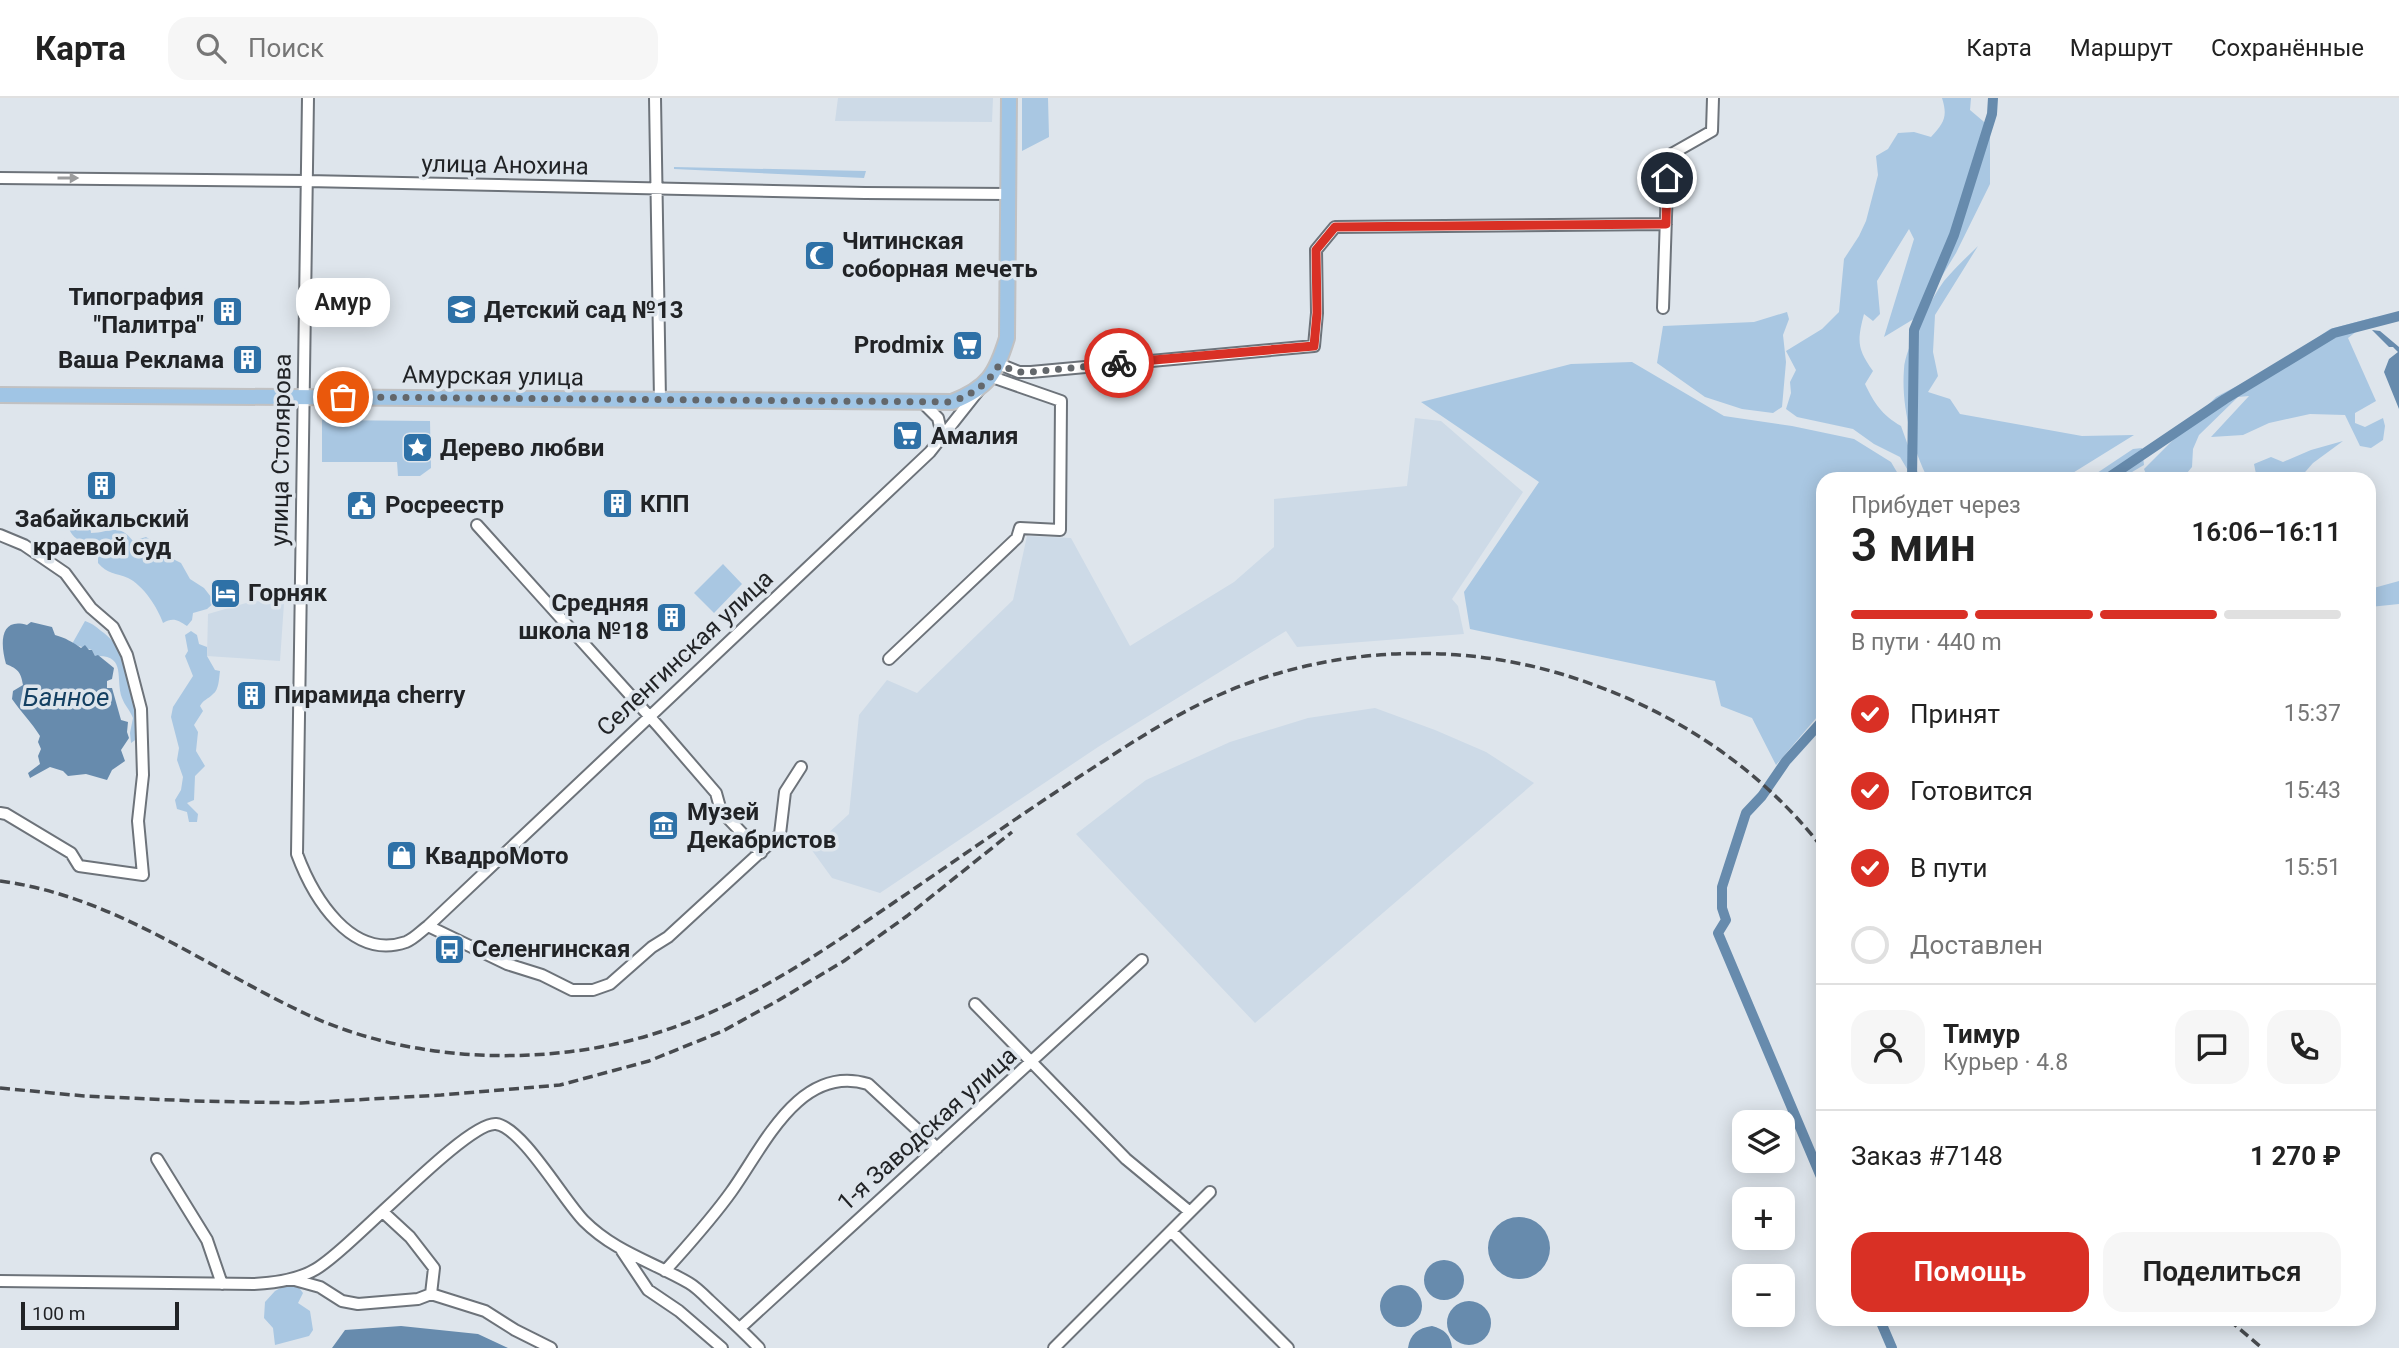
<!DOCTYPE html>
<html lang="ru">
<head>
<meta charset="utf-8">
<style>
	body { margin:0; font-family:Roboto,sans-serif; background:#f6f6f6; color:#222; height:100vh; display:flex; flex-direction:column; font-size:26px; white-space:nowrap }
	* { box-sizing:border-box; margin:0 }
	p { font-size:23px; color:#767676 }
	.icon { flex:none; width:38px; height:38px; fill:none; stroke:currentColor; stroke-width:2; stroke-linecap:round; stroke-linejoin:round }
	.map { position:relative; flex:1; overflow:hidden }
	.panel { position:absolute; left:1816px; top:374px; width:560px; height:854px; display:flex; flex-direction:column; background:#fff; border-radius:21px; box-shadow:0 4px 18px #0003 }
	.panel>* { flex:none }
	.fabs { position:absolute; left:1732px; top:1012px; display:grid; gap:14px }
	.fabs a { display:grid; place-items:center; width:63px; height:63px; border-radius:14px; background:#fff; box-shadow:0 4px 18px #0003; font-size:35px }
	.scale { position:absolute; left:21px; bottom:18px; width:158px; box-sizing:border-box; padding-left:7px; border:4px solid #212326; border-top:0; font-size:19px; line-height:24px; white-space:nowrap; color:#212326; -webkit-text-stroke:5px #dee5ec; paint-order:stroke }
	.pin { position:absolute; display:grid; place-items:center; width:60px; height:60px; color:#fff; margin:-30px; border:4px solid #fff; border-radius:50%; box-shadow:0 2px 7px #0007 }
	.courier { position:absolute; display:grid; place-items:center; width:70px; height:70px; margin:-35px; border:5px solid #d93025; border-radius:50%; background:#fff; color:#222; box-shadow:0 2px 9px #0007 }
	.bubble { position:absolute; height:49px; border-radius:21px; background:#fff; box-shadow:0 4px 18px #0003; font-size:23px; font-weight:600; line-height:49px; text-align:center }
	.overview em { font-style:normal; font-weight:600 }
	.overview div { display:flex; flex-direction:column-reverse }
	.overview { display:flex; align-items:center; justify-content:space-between; height:119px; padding:0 35px }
	h1 { font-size:46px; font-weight:600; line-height:52px }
	.bar { display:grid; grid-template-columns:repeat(4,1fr); gap:10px 7px; align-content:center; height:84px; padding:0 35px }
	.bar i { height:9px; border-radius:5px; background:#e0e0e0 }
	.bar .active { background:#d93025 }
	.bar p { grid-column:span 4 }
	.line { display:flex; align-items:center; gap:18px; padding:0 35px; border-top:2px solid #e0e0e0 }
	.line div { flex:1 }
	.round { display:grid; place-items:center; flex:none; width:74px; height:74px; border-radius:21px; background:#f6f6f6 }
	ol { padding:0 35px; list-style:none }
	li { display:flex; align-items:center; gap:21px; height:77px }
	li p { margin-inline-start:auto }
	li .icon { padding:7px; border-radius:50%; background:#d93025; color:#fff; stroke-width:4 }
	li:last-child { color:#767676 }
	li i { width:38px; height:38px; border:4px solid #e0e0e0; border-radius:50% }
	.action { display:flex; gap:14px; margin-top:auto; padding:14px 35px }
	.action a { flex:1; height:80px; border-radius:21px; background:#d93025; color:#fff; font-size:28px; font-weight:600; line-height:80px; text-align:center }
	.action a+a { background:#f6f6f6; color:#222 }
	header { display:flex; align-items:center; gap:42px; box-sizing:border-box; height:98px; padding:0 35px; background:#fff; border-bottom:2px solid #e0e0e0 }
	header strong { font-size:33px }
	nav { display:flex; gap:38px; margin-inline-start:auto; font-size:24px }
	.search { width:490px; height:63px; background:#f6f6f6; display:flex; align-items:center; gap:18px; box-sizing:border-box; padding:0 24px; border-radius:21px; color:#767676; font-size:26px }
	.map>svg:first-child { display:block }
</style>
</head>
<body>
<header>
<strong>Карта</strong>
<div class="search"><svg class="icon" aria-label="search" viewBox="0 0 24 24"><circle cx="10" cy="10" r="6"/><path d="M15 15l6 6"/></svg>Поиск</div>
<nav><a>Карта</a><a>Маршрут</a><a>Сохранённые</a></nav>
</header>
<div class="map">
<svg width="2399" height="1250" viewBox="0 0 2399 1250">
	<rect width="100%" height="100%" fill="#dee5ec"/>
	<path fill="#cddae7" d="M838,0H993L992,24L835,23Z
		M1415,320L1441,323L1523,394L1452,501L1458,508L1464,536L1297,549L1286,533L1098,649L880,795L832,780L811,751L849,716L859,617L887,582L917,595L1013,502L1027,438L1071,440L1130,548L1234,484L1274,449V401L1407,388Z
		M253,503L284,505L280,563L207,558L208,516Z
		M1375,610L1435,632L1486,654L1534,685L1255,925L1076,736L1146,682L1230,644L1308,620Z"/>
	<path fill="#a9c7e2" d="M1022,0H1048L1049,39L1022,53Z
		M1942,0H1971L1970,12L1990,29V86L1956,155L1917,219L1884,239L1914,141L1909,131L1877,183L1880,216L1873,223L1864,216C1857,243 1857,251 1873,273L1865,286C1874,305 1882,317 1901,328L1920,381H1913L1900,359L1874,346L1853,331L1797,319L1786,311L1791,295L1790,284L1796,272L1786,253L1822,231L1839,214L1844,161L1859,138L1866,123L1878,77L1876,58L1888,51L1898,35L1914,34L1931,39C1944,25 1948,19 1942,0Z
		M674,69L866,73L864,80L674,71Z
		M1978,148L1935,217L1933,254L1938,278L1928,294L1950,301L1960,316L2082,338L2134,337L2063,381H1928C1912,349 1901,308 1904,271C1905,250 1931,201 1944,183C1954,171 1967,159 1978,148Z
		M1787,214L1789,221L1783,237L1786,264L1782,309L1773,315L1742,311L1705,299L1657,265L1663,228L1754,224Z
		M2375,219L2348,240L2376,303L2355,315V325L2365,329L2383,320L2385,328L2383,342L2371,350L2360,348L2345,317L2310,316L2269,325L2243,337L2211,339L2249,298L2238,299L2199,337L2193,351L2192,369L2182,381H2148L2144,371L2216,299L2277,267L2330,231Z
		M1632,264L1724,318L1792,328L1854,341L1891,364L1901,381L1824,382L1823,612L1776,667L1752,620L1721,608L1715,583L1470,531L1464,494L1539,384L1421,304L1571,266Z
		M322,322L430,323L431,370L420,378H398L397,364H322Z
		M2343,343L2313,365L2299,381H2257L2254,366L2271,359L2283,364L2311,352Z
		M2142,350L2144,367L2132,374L2131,381H2088L2133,351Z
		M80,417L97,418L90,425L91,435C110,435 118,424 133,443L146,439L154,444L161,455L181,465L190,481L204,490L215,504L207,511L193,515L192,522L187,528C178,522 173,519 163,525C158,510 143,487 128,480C116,475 107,476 98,465V458L92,448C77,443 68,437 67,421Z
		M723,466L742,486L714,515L694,495Z
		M2399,483V506L2370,509V491Z
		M85,523C94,526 97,530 104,535C128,554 132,582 141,611L147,617L148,626L138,640L131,645L130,635L133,620C130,612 125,608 122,600C115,580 127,556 95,558L92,552L72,546Z
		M191,533L197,537L199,546L207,549V558L215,572L220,573C219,580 219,592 213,596C207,602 204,601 200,608L203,613L194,627L198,634L196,653L205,668L195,678L194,702L187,705L198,716L197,724H189L187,714L177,711L175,702L181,692L183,679L177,662L179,650L171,619L173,609L193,578L185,558L188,553L185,537Z
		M288,1186L297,1187L303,1195L298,1205L310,1213L313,1232L309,1238L275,1247L273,1230L264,1220L265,1204L275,1193Z"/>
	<path fill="#678bad" d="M2372,232L2380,233L2399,249V311L2384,274L2389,261L2398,254L2393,249H2389Z
		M31,524L52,529L55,537C66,540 72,544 81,550L85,547L89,552H92L95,558L98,557L114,570L112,581L107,583V590H112L121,622L128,624L127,634L129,640L121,652L125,663L112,672L107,682L86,676L68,678L63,673L50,669L30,680L28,675L40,666L38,658L41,651L38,644L40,638C32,625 21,614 12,601L13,593L23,587C21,574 18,571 6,566C0,545 0,519 27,527Z
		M1488 1150a31 31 0 1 1 62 0a31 31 0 1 1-62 0Z
		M1424 1182a20 20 0 1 1 40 0a20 20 0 1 1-40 0Z
		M1380 1208a21 21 0 1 1 42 0a21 21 0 1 1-42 0Z
		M1447 1225a22 22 0 1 1 44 0a22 22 0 1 1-44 0Z
		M401,1228L478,1236L508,1250H332L345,1232Z
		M1432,1228C1444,1231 1451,1237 1452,1250H1408C1410,1236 1418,1230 1432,1228Z"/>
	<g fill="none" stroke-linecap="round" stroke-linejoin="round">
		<path stroke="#678bad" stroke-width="10" d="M1912,382L1914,232L1954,137L1992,16L1993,0
			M2105,382L2225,301L2334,235L2399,218
			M1824,621L1786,663L1762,698L1746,715L1722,789V810L1726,822L1718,835L1824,1086
			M1880,1222L1892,1250"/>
		<defs>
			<path id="minor" d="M308,0L297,756C313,799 351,863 406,844C414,841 421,833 428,828L930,354L979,292
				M655,0L660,302
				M0,80L307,83L865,95L1008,96
				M1663,210L1668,58L1712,33L1713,0
				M999,266L1019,274H1031L1314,248L1317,215L1316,152L1335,129L1666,126
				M923,305L938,320L942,337
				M477,427L659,629L716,695L721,713L761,755
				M0,437L24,447L65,475L91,510L113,529L127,557L141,611L143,677L138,723L143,777L79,768L71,755L6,716L0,715
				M889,561L1017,440L1020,430L1060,432L1061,303L992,279
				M428,828L507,866L542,877L572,892H593L610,886L652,849L668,839L780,736L785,694L801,669
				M975,906L1126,1061L1190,1114
				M157,1061L207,1142L222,1186
				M384,1115L410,1139L434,1170L431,1196L485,1213L515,1232L551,1250
				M1171,1133L1288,1250
				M622,1153L648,1192L679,1213L722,1250
				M665,1173C688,1147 711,1122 731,1094C763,1050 799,965 868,986L937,1050
				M291,1181L320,1189L342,1203L358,1206L418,1201L431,1196
				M0,1183L254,1186C274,1185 298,1182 316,1171C352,1150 466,1023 496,1026C522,1029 564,1103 584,1123C615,1154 653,1164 689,1185C696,1189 703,1196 709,1202C726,1218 743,1233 759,1250
				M740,1230L1142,862
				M1054,1250L1210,1094"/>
			<path id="major" d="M0,297L952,304C988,290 996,276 1007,240L1009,0"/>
		</defs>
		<use href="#minor" stroke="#6d737a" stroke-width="14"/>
		<use href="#major" stroke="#c1c1c2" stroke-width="18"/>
		<use href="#minor" stroke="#fff" stroke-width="10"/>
		<use href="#major" stroke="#a0c5e5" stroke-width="14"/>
		<path stroke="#474a4e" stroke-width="3.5" stroke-dasharray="10 5" stroke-linecap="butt" d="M0,783C114,798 204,868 306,916C387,954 486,965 575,953C692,938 781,882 877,816C939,774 1000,731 1062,690C1113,657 1163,622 1219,597C1324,550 1448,543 1558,575C1663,606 1756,664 1824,752
			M0,990L84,998L194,1003L301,1005L441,997L560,987L649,963L723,933L779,902L844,863L907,818L1012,734
			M2229,1222L2262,1250"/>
	</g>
	<defs><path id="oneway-solid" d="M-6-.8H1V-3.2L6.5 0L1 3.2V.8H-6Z" transform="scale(1.75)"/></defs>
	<use fill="#9b9c9d" href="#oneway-solid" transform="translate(68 80)"/>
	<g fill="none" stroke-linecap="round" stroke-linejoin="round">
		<path stroke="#63676b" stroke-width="7" stroke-dasharray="0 12.6" d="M343,299L951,304C973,296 987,287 999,267L1019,274H1031L1119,265"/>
		<path stroke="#d93025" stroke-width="9" d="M1119,265L1314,248L1317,215L1316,152L1335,129L1666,126L1667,80"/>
	</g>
	<defs>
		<symbol id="mosque-square" viewBox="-11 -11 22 22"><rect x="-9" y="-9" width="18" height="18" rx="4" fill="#2e71a7" stroke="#dee5ec"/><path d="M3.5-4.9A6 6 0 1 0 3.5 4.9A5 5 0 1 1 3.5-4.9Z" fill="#fff"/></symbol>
		<symbol id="school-square" viewBox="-11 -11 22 22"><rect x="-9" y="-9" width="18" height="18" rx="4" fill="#2e71a7" stroke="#dee5ec"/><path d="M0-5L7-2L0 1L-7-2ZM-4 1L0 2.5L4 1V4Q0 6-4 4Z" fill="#fff"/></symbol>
		<symbol id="building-square" viewBox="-11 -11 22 22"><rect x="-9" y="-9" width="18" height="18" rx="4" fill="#2e71a7" stroke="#dee5ec"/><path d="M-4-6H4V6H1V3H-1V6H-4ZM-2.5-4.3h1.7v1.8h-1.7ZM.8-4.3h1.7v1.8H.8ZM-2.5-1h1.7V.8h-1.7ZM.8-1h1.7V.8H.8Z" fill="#fff"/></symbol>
		<symbol id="supermarket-square" viewBox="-11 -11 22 22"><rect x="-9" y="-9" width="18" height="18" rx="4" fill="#2e71a7" stroke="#dee5ec"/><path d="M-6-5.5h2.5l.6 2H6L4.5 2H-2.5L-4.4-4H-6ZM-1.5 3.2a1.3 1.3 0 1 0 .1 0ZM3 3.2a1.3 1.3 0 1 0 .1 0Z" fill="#fff"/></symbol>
		<symbol id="sight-square" viewBox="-11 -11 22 22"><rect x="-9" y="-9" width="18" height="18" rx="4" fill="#2e71a7" stroke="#dee5ec"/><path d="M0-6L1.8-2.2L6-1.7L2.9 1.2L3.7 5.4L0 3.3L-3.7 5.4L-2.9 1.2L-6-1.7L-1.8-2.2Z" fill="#fff"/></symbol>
		<symbol id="civic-square" viewBox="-11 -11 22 22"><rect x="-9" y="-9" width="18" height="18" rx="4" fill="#2e71a7" stroke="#dee5ec"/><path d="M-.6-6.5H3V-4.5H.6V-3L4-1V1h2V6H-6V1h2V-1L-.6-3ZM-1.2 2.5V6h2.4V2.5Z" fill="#fff"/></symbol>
		<symbol id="hotel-square" viewBox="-11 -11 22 22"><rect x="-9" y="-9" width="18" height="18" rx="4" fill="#2e71a7" stroke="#dee5ec"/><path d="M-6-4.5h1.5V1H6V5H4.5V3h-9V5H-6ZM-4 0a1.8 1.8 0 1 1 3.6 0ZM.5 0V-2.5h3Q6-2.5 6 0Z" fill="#fff"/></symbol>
		<symbol id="museum-square" viewBox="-11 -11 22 22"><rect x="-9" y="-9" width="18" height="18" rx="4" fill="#2e71a7" stroke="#dee5ec"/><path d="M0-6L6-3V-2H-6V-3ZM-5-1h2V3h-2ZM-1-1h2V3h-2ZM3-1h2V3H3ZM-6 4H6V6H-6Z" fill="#fff"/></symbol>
		<symbol id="shop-square" viewBox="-11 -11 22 22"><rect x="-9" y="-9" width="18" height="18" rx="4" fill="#2e71a7" stroke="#dee5ec"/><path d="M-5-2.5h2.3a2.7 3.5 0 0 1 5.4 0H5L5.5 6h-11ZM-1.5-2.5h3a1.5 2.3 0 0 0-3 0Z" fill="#fff"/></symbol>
		<symbol id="bus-square" viewBox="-11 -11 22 22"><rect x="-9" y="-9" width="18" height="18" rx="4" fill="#2e71a7" stroke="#dee5ec"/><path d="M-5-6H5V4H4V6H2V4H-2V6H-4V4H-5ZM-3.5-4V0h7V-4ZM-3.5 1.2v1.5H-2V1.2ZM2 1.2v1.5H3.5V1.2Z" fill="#fff"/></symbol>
	</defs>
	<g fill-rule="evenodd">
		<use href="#mosque-square" x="802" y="140" width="35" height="35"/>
		<use href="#school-square" x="444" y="194" width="35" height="35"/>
		<use href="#building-square" x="210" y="196" width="35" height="35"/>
		<use href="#supermarket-square" x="950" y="230" width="35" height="35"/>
		<use href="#building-square" x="230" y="244" width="35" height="35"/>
		<use href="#supermarket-square" x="890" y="320" width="35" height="35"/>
		<use href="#sight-square" x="400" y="332" width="35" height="35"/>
		<use href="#building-square" x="84" y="370" width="35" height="35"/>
		<use href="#building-square" x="600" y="388" width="35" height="35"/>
		<use href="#civic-square" x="344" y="390" width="35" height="35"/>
		<use href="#hotel-square" x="208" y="478" width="35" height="35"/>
		<use href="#building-square" x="654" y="502" width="35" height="35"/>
		<use href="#building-square" x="234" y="580" width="35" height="35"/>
		<use href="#museum-square" x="646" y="710" width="35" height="35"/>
		<use href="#shop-square" x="384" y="740" width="35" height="35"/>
		<use href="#bus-square" x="432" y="834" width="35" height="35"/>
	</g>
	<g text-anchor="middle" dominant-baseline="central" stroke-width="7" stroke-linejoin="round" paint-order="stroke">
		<g font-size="24" fill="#212326" stroke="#dee5ec">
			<text transform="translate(505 67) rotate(1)">улица Анохина</text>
			<text transform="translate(493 278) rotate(1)">Амурская улица</text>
			<text transform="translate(281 352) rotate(-89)">улица Столярова</text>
			<text transform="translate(685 555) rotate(-43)">Селенгинская улица</text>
			<text transform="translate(927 1031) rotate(-42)">1-я Заводская улица</text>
		</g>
		<g font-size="24" font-weight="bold" fill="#212326" stroke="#dee5ec" text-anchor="start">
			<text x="842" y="143">Читинская<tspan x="842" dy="28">соборная мечеть</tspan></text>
			<text x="204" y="199" text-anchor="end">Типография<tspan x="204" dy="28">"Палитра"</tspan></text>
			<text x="484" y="212">Детский сад №13</text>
			<text x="944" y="247" text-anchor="end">Prodmix</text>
			<text x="224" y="262" text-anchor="end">Ваша Реклама</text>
			<text x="931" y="338">Амалия</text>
			<text x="440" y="350">Дерево любви</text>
			<text x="640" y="406">КПП</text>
			<text x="385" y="407">Росреестр</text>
			<text x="102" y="421" text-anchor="middle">Забайкальский<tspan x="102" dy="28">краевой суд</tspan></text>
			<text x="248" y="495">Горняк</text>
			<text x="649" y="505" text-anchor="end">Средняя<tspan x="649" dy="28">школа №18</tspan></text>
			<text x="274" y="597">Пирамида cherry</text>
			<text x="687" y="714">Музей<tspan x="687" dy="28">Декабристов</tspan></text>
			<text x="425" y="758">КвадроМото</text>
			<text x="472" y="851">Селенгинская</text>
		</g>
		<g font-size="26" font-style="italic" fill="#144062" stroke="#dee5ec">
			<text x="66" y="599">Банное</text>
		</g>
	</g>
</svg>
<div class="fabs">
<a><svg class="icon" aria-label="layers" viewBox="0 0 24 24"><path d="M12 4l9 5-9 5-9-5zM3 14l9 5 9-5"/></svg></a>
<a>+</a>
<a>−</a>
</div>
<div class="scale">100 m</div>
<div class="pin" style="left:343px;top:299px;background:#ea580c"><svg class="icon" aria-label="bag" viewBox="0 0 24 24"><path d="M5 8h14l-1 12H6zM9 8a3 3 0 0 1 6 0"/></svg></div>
<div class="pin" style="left:1667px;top:80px;background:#1f2937"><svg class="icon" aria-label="home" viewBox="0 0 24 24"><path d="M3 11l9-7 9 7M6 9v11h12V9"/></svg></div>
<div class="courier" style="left:1119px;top:265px"><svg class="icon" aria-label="bike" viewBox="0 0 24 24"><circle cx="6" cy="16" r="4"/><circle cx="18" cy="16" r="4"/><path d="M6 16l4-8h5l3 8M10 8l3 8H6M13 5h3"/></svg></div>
<div class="bubble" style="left:296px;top:180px;width:94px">Амур</div>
<section class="panel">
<div class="overview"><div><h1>3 мин</h1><p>Прибудет через</p></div><em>16:06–16:11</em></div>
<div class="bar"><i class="active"></i><i class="active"></i><i class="active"></i><i></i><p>В пути · 440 m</p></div>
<ol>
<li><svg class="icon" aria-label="check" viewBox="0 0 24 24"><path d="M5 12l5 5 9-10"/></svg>Принят<p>15:37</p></li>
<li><svg class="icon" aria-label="check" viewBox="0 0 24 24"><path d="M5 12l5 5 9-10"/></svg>Готовится<p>15:43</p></li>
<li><svg class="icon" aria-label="check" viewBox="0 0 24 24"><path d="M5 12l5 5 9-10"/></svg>В пути<p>15:51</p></li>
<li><i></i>Доставлен</li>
</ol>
<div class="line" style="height:126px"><a class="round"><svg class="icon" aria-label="person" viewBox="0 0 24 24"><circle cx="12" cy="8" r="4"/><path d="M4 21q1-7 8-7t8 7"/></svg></a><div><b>Тимур</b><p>Курьер · 4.8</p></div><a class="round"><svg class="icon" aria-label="chat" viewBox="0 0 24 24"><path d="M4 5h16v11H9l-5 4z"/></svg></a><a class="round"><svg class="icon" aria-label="phone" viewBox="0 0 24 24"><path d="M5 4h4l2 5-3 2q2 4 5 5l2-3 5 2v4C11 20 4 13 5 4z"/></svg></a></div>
<div class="line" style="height:91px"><div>Заказ #7148</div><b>1 270 ₽</b></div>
<div class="action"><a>Помощь</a><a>Поделиться</a></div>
</section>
</div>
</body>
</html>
